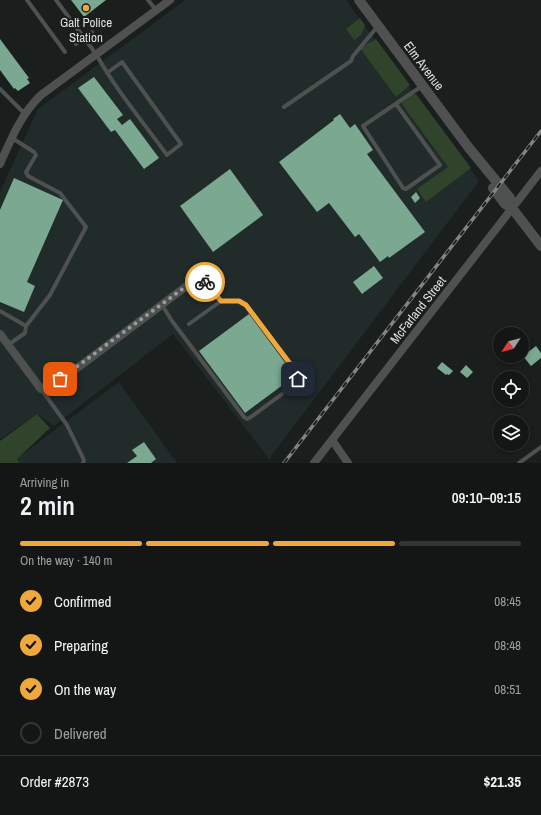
<!DOCTYPE html>
<html lang="en">
<head>
<meta charset="utf-8">
<style>
	body { margin:0; font-family:"Archivo Narrow",sans-serif; background:#212323; color:#f1f3f6; height:100vh; display:flex; flex-direction:column; font-size:15px; white-space:nowrap }
	* { box-sizing:border-box; margin:0 }
	p { font-size:13px; color:#9d9fa1 }
	.icon { flex:none; width:22px; height:22px; fill:none; stroke:currentColor; stroke-width:2; stroke-linecap:round; stroke-linejoin:round }
	.map { position:relative; height:463px; overflow:hidden }
	.drawer { display:flex; flex-direction:column; background:#141616; flex:1 }
	.drawer>* { flex:none }
	.needle { width:26px; rotate:234deg }
	.buttons { position:absolute; left:493px; top:327px; display:grid; gap:8px }
	.buttons a { display:grid; place-items:center; width:36px; height:36px; border-radius:50%; background:#141616; box-shadow:0 2px 6px #0003,0 0 0 1px #333535; font-size:20px }
	.pin { position:absolute; display:grid; place-items:center; width:34px; height:34px; color:#fff; margin:-17px; border-radius:8px; box-shadow:0 2px 6px #0006 }
	.courier { position:absolute; display:grid; place-items:center; width:40px; height:40px; margin:-20px; border:3px solid #eea83c; border-radius:50%; background:#fff; color:#222; box-shadow:0 1px 5px #0007 }
	.head em { font-style:normal; font-weight:600 }
	.head div { display:flex; flex-direction:column-reverse }
	.head { display:flex; align-items:center; justify-content:space-between; height:68px; padding:0 20px }
	h1 { font-size:26px; font-weight:600; line-height:30px }
	.bar { display:grid; grid-template-columns:repeat(4,1fr); gap:6px 4px; align-content:center; height:48px; padding:0 20px }
	.bar i { height:5px; border-radius:3px; background:#333535 }
	.bar .current { background:#eea83c }
	.bar p { grid-column:span 4 }
	.line { display:flex; align-items:center; gap:10px; padding:0 20px; border-top:1px solid #333535 }
	.line div { flex:1 }
	ol { padding:0 20px; list-style:none }
	li { display:flex; align-items:center; gap:12px; height:44px }
	li p { margin-inline-start:auto }
	li .icon { padding:4px; border-radius:50%; background:#eea83c; color:#111; stroke-width:4 }
	li:last-child { color:#9d9fa1 }
	li i { width:22px; height:22px; border:2px solid #333535; border-radius:50% }
	.map>svg:first-child { display:block }
</style>
</head>
<body>
<div class="map">
<svg width="541" height="463" viewBox="0 0 541 463">
	<rect width="100%" height="100%" fill="#1a1e1d"/>
	<path fill="#202b2a" d="M185,0H346L479,181L269,459L173,334L54,426L37,414L0,439V192L38,109Z
		M119,382L177,463H19L16,459Z"/>
	<path fill="#30442c" d="M360,18L365,25L361,35L354,40L346,29Z
		M376,39L410,85L396,97L360,48Z
		M414,94H416L471,168L426,202L417,189L448,167L401,103Z
		M37,414L50,428L17,459L19,463H0V441Z"/>
	<path fill="#7ba891" d="M71,0H106L84,17Z
		M0,39L29,78L27,79L30,83L18,91L15,88L14,89L0,70Z
		M94,77L123,115L117,119L122,125L130,119L159,158L144,169L115,130L111,132L78,88Z
		M340,114L350,128L355,124L373,150L367,154L425,232L389,258L388,256L380,262L359,234L355,237L329,203L317,212L279,162L334,120L333,119Z
		M230,169L263,215L213,252L180,206Z
		M14,178L63,200L27,282L35,286L24,312L0,302V210Z
		M416,192L420,198L415,203L411,197Z
		M374,266L383,278L362,294L353,282Z
		M249,314L295,376L245,413L199,351Z
		M536,346L541,353V358L531,366L523,356Z
		M442,362L453,371L449,375L447,374L446,375L437,368Z
		M466,365L473,372L467,378L460,372Z
		M144,442L156,459L151,463H127L137,456L132,450Z"/>
	<g fill="none" stroke-linecap="round" stroke-linejoin="round">
		<path stroke="#4f5151" stroke-width="4" d="M27,0L65,52
			M56,0L96,54C116,90 143,122 167,155L181,144L122,62L107,73
			M148,0L156,10
			M76,44L92,32
			M0,89L24,113
			M396,104L440,165L406,189L403,188L363,126L422,86
			M284,107L351,61L353,56L378,26
			M12,138L34,152L36,155L26,172L28,176L60,193L86,227L50,295L26,326
			M162,305L172,321L244,417L247,419L251,417L297,383V373L246,305L239,301H221L200,276
			M0,311L26,326L25,333L8,345
			M189,324L221,301
			M41,389L67,425L84,460L83,463
			M519,463L541,447"/>
		<path stroke="#4f5151" stroke-width="8" d="M0,164C11,139 21,114 41,95L170,0
			M0,334L41,389L50,385L80,366L200,276
			M332,440L348,463
			M314,463L541,171"/>
		<path stroke="#4f5151" stroke-width="10" d="M359,0L469,148L510,198L512,208
			M493,188L505,204L512,208L541,246"/>
		<defs>
			<path id="rail" d="M284,463L541,131"/>
		</defs>
		<use href="#rail" stroke="#818584" stroke-width="3.5"/>
		<use href="#rail" stroke="#1a1e1d" stroke-width="2" stroke-dasharray="6" stroke-linecap="butt"/>
	</g>
	<g fill="none" stroke-linecap="round" stroke-linejoin="round">
		<path stroke="#989b9b" stroke-width="4" stroke-dasharray="0 7.2" d="M60,379L200,276L205,282"/>
		<path stroke="#eea83c" stroke-width="5" d="M205,282L221,301H239L246,305L297,373L298,379"/>
	</g>
	<circle fill="#eea83c" stroke="#1a1e1d" stroke-width="1.5" cx="86" cy="8" r="4"/>
	<g text-anchor="middle" dominant-baseline="central" stroke-width="4" stroke-linejoin="round" paint-order="stroke">
		<g font-size="13" fill="#dcdfdf" stroke="#1a1e1d">
			<text x="86" y="22">Galt Police<tspan x="86" dy="15">Station</tspan></text>
		</g>
		<g font-size="13" fill="#dcdfdf" stroke="#1a1e1d">
			<text transform="translate(424 66) rotate(53)">Elm Avenue</text>
			<text transform="translate(418 310) rotate(-52)">McFarland Street</text>
		</g>
	</g>
</svg>
<div class="buttons">
<a><svg class="needle" viewBox="-14 -14 28 28"><path d="M0-13l5 13h-10z" fill="#e53935"/><path d="M0 13l5-13h-10z" fill="#9d9fa1"/></svg></a>
<a><svg class="icon" aria-label="locate" viewBox="0 0 24 24"><circle cx="12" cy="12" r="6"/><path d="M12 2v4M12 18v4M2 12h4M18 12h4"/></svg></a>
<a><svg class="icon" aria-label="layers" viewBox="0 0 24 24"><path d="M12 4l9 5-9 5-9-5zM3 14l9 5 9-5"/></svg></a>
</div>
<div class="pin" style="left:60px;top:379px;background:#ea580c"><svg class="icon" aria-label="bag" viewBox="0 0 24 24"><path d="M5 8h14l-1 12H6zM9 8a3 3 0 0 1 6 0"/></svg></div>
<div class="pin" style="left:298px;top:379px;background:#1f2937"><svg class="icon" aria-label="home" viewBox="0 0 24 24"><path d="M3 11l9-7 9 7M6 9v11h12V9"/></svg></div>
<div class="courier" style="left:205px;top:282px"><svg class="icon" aria-label="bike" viewBox="0 0 24 24"><circle cx="6" cy="16" r="4"/><circle cx="18" cy="16" r="4"/><path d="M6 16l4-8h5l3 8M10 8l3 8H6M13 5h3"/></svg></div>
</div>
<section class="drawer">
<div class="head"><div><h1>2 min</h1><p>Arriving in</p></div><em>09:10–09:15</em></div>
<div class="bar"><i class="current"></i><i class="current"></i><i class="current"></i><i></i><p>On the way · 140 m</p></div>
<ol>
<li><svg class="icon" aria-label="check" viewBox="0 0 24 24"><path d="M5 12l5 5 9-10"/></svg>Confirmed<p>08:45</p></li>
<li><svg class="icon" aria-label="check" viewBox="0 0 24 24"><path d="M5 12l5 5 9-10"/></svg>Preparing<p>08:48</p></li>
<li><svg class="icon" aria-label="check" viewBox="0 0 24 24"><path d="M5 12l5 5 9-10"/></svg>On the way<p>08:51</p></li>
<li><i></i>Delivered</li>
</ol>
<div class="line" style="height:52px"><div>Order #2873</div><b>$21.35</b></div>
</section>
</body>
</html>
